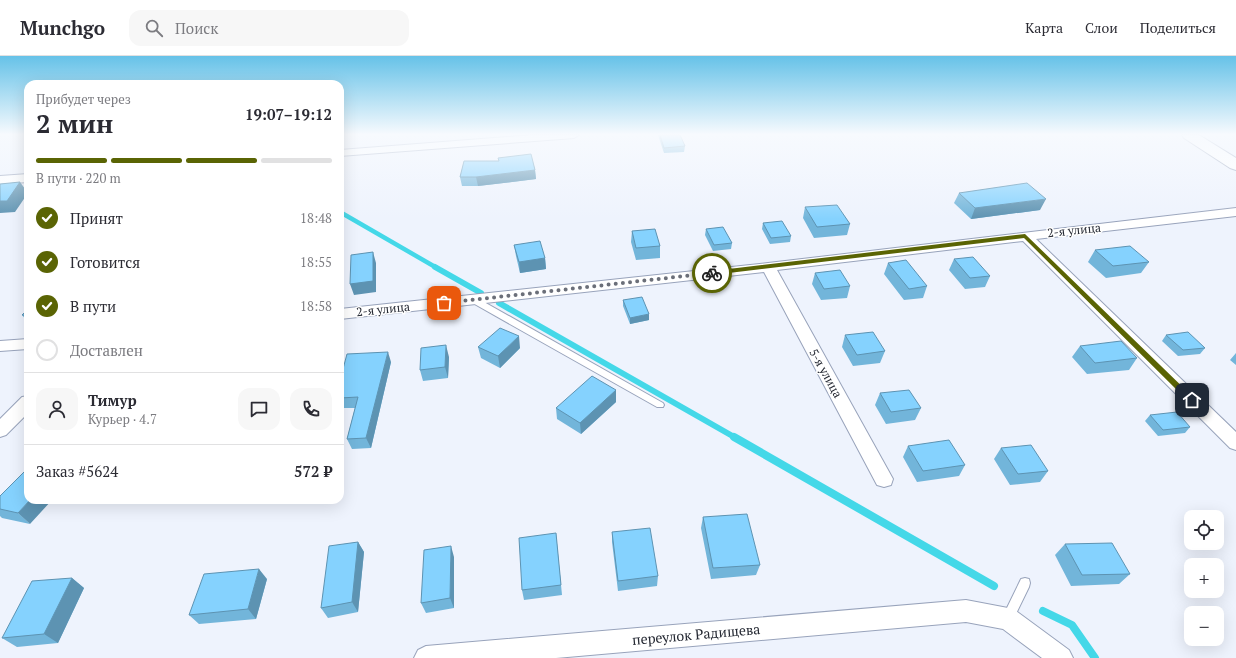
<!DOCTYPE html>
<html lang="ru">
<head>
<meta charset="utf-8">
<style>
	body { margin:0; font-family:"PT Serif",serif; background:#f7f7f7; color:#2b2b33; height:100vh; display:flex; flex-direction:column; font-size:15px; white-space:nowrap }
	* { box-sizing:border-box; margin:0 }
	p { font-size:13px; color:#7c7c81 }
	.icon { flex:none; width:22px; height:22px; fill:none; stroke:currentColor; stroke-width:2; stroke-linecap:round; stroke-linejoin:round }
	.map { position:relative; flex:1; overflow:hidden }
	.drawer { position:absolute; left:24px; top:24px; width:320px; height:424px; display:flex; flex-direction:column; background:#fff; border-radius:12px; box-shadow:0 4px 16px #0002 }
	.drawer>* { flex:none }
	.tools { position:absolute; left:1184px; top:454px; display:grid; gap:8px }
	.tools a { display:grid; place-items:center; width:40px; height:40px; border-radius:8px; background:#fff; box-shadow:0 4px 16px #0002; font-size:20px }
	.pin { position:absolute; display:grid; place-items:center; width:34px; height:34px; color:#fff; margin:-17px; border-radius:8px; box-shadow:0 2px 6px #0006 }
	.courier { position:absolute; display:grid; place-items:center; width:40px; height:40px; margin:-20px; border:3px solid #5a6404; border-radius:50%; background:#fff; color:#222; box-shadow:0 1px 5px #0007 }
	.head em { font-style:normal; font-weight:700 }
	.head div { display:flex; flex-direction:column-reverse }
	.head { display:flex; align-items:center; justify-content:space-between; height:68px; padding:0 12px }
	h1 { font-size:26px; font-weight:700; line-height:30px }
	.bar { display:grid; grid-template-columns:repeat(4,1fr); gap:6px 4px; align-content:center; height:48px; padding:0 12px }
	.bar i { height:5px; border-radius:3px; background:#e1e1e2 }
	.bar .selected { background:#5a6404 }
	.bar p { grid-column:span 4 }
	.line { display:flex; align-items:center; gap:10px; padding:0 12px; border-top:1px solid #e1e1e2 }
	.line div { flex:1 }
	.round { display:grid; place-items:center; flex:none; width:42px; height:42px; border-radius:12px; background:#f7f7f7 }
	ol { padding:0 12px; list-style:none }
	li { display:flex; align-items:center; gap:12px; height:44px }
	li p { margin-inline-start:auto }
	li .icon { padding:4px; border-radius:50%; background:#5a6404; color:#fff; stroke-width:4 }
	li:last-child { color:#7c7c81 }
	li i { width:22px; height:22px; border:2px solid #e1e1e2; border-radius:50% }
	header { display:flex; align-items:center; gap:24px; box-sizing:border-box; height:56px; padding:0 20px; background:#fff; border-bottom:1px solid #e1e1e2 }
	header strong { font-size:19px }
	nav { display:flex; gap:22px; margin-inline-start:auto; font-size:14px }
	.search { width:280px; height:36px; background:#f7f7f7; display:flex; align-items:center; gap:10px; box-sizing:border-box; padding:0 14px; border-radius:12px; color:#7c7c81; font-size:15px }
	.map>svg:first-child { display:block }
</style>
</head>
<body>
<header>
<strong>Munchgo</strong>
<div class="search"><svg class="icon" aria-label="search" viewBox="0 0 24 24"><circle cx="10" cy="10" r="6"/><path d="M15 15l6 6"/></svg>Поиск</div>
<nav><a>Карта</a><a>Слои</a><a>Поделиться</a></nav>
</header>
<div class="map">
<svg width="1236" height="602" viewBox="0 0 1236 602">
	<rect width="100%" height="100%" fill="#eef3fd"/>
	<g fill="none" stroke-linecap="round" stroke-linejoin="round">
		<path stroke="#44d8e8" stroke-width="4.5" d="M340,156L437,212"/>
		<path stroke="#44d8e8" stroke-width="6" d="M435,211L481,237
			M499,247L736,382"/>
		<path stroke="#44d8e8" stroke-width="8" d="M734,381L994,530
			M1043,555L1072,569L1095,602"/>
		<defs>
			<path id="lane" d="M471,242H477L663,347L664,349L663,351H657L471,246L470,244Z
				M1025,522L1029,523L1030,527L1029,531L1012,566L1008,567L1004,566L1002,562L1004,558L1021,523Z"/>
			<path id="street" d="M533,79H579L574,82L340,100V94Z
				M28,118V126L0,128V120Z
				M1236,152V160L1036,183L1236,376V394L1230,392L1023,185L777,214L893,423L891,429L884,431L877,429L764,216L340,263V253L768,207Z
				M28,283V293L0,295V285Z
				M28,340V357L6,379L0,381V363L22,341Z
				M966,544L1008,552L1016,555L1069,594L1073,602H1042L1003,573L966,566L556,602H414L418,594L426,590Z"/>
			<path id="secondary" d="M1182,79H1199L1236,102V114L1230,112L1184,82Z"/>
		</defs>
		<use href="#lane" stroke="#98a3bb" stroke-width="2"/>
		<use href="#street" stroke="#98a3bb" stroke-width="2"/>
		<use href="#secondary" stroke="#98a3bb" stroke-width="2"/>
		<use href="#lane" fill="#fff" fill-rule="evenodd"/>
		<use href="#street" fill="#fff" fill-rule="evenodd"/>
		<use href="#secondary" fill="#fff" fill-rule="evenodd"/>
	</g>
	<path fill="#72b5da" d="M658,79H680L685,90L684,96L664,97Z
		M535,114L536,123L478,130H462L460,121Z
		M959,137L1040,154L971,163L954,147Z
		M805,151L850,168L847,179L814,182L803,162Z
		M763,167L791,180L790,186L770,188L762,173Z
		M706,173L732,187L731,193L713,195L705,179Z
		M632,175L660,190V202L636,204L631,186Z
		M514,189L545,202L546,213L520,217L516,200Z
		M1095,194L1149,206L1141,217L1106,222L1088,206Z
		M954,203L990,220L985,231L965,233L949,214Z
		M888,207L927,230L923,242L904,244L884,218Z
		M815,217L850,230L847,242L821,244L812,228Z
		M623,244L649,264L630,268L623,250Z
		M28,253V266L22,259Z
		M845,279L885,295L880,307L853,310L842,291Z
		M1166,279L1205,292L1200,298L1178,300L1162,285Z
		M1080,290L1137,302L1129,314L1087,318L1072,301Z
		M478,291L520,292L500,312L481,302Z
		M1236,297V309L1230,304Z
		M449,301L448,322L423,325L420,314Z
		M391,306L371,392L352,393L347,383L355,352H340V324Z
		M616,334V346L581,378L557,363L556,352Z
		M880,337L921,352L915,364L886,368L875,349Z
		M1150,359L1190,371L1185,377L1158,380L1145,365Z
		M908,390L965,409L959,420L917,426L903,401Z
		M1001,392L1048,415L1040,426L1010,429L994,403Z
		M0,440L30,468L2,462L0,460Z
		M703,461L760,509L756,519L711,523L701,472Z
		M612,476L658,520L657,530L618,535L612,486Z
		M556,477L562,539L524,544L522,534Z
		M358,486L364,496L358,556L328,562L321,552Z
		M1065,488L1130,518L1119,528L1071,530L1055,499Z
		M454,501V552L426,557L421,547Z
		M72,522L84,532L58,587L17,591L2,582Z
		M267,523L256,563L199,568L189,559Z"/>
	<path fill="#5d93b2" d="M535,114L536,123L478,130L476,121Z
		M20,126L28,137L15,156L0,157V145Z
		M1046,143L1040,154L971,163L975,152Z
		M373,196L376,207V236L354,239L350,228Z
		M545,202L546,213L520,217L519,206Z
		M649,258V264L630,268V262Z
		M519,280L520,292L500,312L498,300Z
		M446,289L449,301L448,322L445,311Z
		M388,296L391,306L371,392L366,382Z
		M616,334V346L581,378L580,367Z
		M30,444H52L30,468L18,457Z
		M358,486L364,496L358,556L352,546Z
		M451,490L454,501V552L450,542Z
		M259,513L267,523L256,563L248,553Z
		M72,522L84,532L58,587L44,578Z"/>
	<path fill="#85d2fe" stroke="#5d93b2" d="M660,79H680L685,90L664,92Z
		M531,98L535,114L476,121H460L464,105H499L498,102Z
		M20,126L7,145H0V128Z
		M1027,127L1046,143L975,152L959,137Z
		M837,149L850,168L817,171L805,151Z
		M782,165L791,180L771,182L763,167Z
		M723,171L732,187L714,189L706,173Z
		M655,173L660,190L636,192L632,175Z
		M540,185L545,202L519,206L514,189Z
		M1130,190L1149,206L1113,210L1095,194Z
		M373,196V225L350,228L351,199Z
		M973,201L990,220L970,222L954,203Z
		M906,204L927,230L909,233L888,207Z
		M840,214L850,230L824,233L815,217Z
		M642,241L649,258L630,262L623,244Z
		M28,253V259H22Z
		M500,272L519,280L498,300L478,291Z
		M873,276L885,295L857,299L845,279Z
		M1188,276L1205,292L1183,294L1166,279Z
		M1121,285L1137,302L1095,307L1080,290Z
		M446,289L445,311L420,314L421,292Z
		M388,296L366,382L347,383L358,341L340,342V324L347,298Z
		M592,320L616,334L580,367L556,352Z
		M909,334L921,352L891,356L880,337Z
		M1177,356L1190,371L1163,374L1150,359Z
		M949,384L965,409L923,415L908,390Z
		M1031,389L1048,415L1018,418L1001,392Z
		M28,412V444H30L18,457L0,453V440Z
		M747,458L760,509L713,512L703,461Z
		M650,472L658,520L618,525L612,476Z
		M556,477L561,529L522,534L519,482Z
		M358,486L352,546L321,552L329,490Z
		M1112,487L1130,518L1082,519L1065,488Z
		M451,490L450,542L421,547L424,494Z
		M259,513L248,553L189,559L204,518Z
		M72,522L44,578L2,582L32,525Z"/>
	<linearGradient id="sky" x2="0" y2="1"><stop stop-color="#66c2e8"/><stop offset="0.48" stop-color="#f7fafe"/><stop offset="1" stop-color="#f7fafe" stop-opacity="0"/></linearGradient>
	<rect width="1236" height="163" fill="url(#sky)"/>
	<path fill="#5a6404" d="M1025,178L1194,342V346H1189L1024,182L712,219L710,217L712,215Z"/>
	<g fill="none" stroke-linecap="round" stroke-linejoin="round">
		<path stroke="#6b6f79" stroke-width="4" stroke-dasharray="0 7.2" d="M444,247L712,217"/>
	</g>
	<g text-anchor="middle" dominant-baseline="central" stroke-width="3" stroke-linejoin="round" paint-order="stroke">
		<g font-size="12" fill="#242832" stroke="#fff">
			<text transform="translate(1074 174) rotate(-6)">2-я улица</text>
			<text transform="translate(383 253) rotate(-6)">2-я улица</text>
			<text transform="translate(826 317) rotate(61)">5-я улица</text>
		</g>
		<g font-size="14" fill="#242832" stroke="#fff">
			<text transform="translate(696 578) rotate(-5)">переулок Радищева</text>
		</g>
	</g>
</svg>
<div class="tools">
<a><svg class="icon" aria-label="locate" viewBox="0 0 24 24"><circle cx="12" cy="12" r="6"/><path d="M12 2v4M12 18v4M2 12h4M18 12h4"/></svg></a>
<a>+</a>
<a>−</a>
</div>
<div class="pin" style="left:444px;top:247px;background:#ea580c"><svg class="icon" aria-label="bag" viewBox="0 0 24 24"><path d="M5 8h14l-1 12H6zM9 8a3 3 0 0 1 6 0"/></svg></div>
<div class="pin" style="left:1192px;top:344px;background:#1f2937"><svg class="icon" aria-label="home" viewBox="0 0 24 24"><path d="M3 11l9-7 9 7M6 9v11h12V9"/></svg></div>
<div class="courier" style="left:712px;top:217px"><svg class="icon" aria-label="bike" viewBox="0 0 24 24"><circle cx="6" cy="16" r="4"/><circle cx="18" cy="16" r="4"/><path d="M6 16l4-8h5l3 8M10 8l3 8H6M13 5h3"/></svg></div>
<section class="drawer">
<div class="head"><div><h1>2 мин</h1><p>Прибудет через</p></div><em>19:07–19:12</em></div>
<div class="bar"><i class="selected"></i><i class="selected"></i><i class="selected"></i><i></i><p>В пути · 220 m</p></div>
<ol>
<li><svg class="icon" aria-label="check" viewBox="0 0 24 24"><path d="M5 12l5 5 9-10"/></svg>Принят<p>18:48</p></li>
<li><svg class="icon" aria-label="check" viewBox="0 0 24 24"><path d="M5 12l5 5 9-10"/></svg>Готовится<p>18:55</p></li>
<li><svg class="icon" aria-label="check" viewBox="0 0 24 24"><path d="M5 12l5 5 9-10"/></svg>В пути<p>18:58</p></li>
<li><i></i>Доставлен</li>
</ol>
<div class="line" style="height:72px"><a class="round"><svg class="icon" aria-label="person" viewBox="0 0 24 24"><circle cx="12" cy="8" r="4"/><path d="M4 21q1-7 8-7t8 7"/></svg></a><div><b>Тимур</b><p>Курьер · 4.7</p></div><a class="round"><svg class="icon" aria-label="chat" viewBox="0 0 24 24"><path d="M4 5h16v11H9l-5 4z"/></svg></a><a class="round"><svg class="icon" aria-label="phone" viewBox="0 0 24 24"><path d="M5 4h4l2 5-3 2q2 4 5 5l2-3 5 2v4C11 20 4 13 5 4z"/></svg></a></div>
<div class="line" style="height:52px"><div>Заказ #5624</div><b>572 ₽</b></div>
</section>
</div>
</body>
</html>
